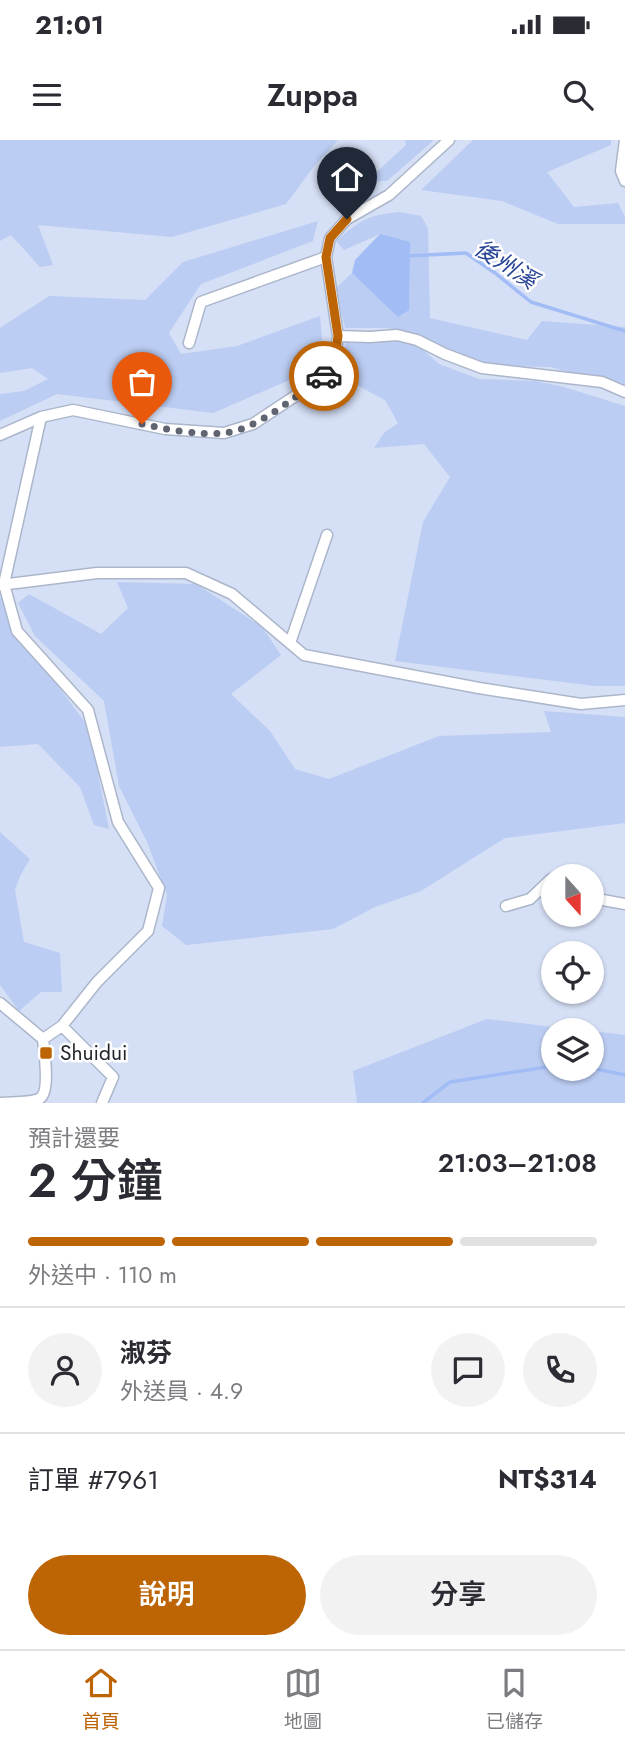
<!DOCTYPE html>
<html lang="zh-TW">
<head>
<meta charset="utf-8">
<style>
	body { margin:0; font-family:Jost,"Noto Sans TC",sans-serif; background:#f2f2f3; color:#2b2b33; height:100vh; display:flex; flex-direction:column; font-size:26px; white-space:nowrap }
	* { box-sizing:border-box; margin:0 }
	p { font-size:23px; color:#7c7c81 }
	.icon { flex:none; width:38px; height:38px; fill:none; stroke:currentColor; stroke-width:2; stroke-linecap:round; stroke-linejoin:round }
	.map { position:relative; height:963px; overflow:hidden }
	.sheet { display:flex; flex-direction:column; background:#fff; flex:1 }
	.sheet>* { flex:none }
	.needle { width:46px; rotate:159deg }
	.fabs { position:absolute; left:541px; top:724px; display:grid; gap:14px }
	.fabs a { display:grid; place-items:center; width:63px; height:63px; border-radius:50%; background:#fff; box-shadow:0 2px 5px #0004; font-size:35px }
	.pin { position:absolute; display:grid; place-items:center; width:60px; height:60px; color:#fff; margin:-72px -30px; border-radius:50% 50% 50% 0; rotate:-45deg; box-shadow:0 0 7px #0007 }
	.pin .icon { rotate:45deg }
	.courier { position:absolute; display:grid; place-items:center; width:70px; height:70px; margin:-35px; border:5px solid #bd6405; border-radius:50%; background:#fff; color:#222; box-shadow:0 2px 9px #0007 }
	.overview em { font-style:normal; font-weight:600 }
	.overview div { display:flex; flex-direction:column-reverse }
	.overview { display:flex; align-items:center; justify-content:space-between; height:119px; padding:0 28px }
	h1 { font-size:46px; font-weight:600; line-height:52px }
	.bar { display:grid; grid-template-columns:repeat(4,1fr); gap:10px 7px; align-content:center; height:84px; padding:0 28px }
	.bar i { height:9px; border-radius:5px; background:#e1e1e2 }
	.bar .selected { background:#bd6405 }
	.bar p { grid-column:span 4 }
	.line { display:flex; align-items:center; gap:18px; padding:0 28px; border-top:2px solid #e1e1e2 }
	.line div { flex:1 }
	.round { display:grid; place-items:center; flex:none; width:74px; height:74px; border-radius:37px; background:#f2f2f3 }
	.cta { display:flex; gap:14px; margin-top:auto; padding:14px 28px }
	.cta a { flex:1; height:80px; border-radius:42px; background:#bd6405; color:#fff; font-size:28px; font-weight:600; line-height:80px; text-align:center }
	.cta a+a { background:#f2f2f3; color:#2b2b33 }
	.status { display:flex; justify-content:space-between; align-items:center; height:49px; padding:0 35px; background:#fff; direction:ltr }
	.status svg { height:19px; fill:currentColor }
	header { display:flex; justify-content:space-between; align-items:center; height:91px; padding:0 28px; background:#fff; font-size:32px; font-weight:600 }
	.tabs { display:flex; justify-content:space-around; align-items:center; height:98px; border-top:2px solid #e1e1e2; background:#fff; font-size:19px; color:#7c7c81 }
	.tabs a { display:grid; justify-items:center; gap:4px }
	.tabs .selected { color:#bd6405 }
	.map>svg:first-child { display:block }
</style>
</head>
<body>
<div class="status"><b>21:01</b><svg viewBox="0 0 49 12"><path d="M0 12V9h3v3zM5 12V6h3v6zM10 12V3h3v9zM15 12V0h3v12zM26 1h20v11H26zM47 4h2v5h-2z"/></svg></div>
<header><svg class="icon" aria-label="menu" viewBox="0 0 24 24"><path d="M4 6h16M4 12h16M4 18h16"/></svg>Zuppa<svg class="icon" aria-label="search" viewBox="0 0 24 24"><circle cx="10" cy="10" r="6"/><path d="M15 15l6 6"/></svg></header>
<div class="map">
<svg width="625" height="963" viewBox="0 0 625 963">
	<rect width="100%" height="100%" fill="#d5dff5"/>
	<path fill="#bbcdf3" d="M0,0H338L315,25L286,64L172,97L38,85L53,125L40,127L11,95L0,101Z
		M405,0H434L387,41H367L406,5Z
		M473,0H611V5L547,32L574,67L618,63L625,77V84H558L502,61L421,50Z
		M400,72L421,76L428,88L430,178L527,200L542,181L625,187V250L551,227L487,226L450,211L419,196L388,188H345L336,148L352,133L368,147L380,94L344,110L336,101C361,80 367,75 400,72Z
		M318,81L313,101L201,144L169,193L181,214L237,206L320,176L322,200L292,239L213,273L57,254L0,281V254L24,251L48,239L32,228L0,233V188L49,156L145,160L183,122Z
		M383,200L413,201L439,224L479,239L535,241L564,247L625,266V546H595L395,521L423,382L450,337L424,304L374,308L384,293L398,283L385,260L353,243L342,231L346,203Z
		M117,442L196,444L262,487L281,515L231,554L270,591L295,629L329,639L439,596L551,592L544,571L625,577V683L505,698L421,751L375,767L333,789L186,805L162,786L167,755L147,702L119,646L104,561L35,496L18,463L29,454L101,494L128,468Z
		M0,458H2L17,491L84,581L94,613L109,689L94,685L80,647L38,604L0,607Z
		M0,692L30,719L20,736L15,750L24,802L60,813L62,852H41L19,871L0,845Z
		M487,879L585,891H553V929H592V891L625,895V963H357L353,931Z"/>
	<path fill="#a2bcf6" d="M380,94L410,102L409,170L398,177L352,133L355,120Z"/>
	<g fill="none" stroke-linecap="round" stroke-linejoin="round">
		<path stroke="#a2bcf6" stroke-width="3.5" d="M407,116L466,113L495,133L531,162L625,191
			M592,928L625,935
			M423,963L450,942L553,926"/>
		<defs>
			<path id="minor" d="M625,0L621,31L625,41
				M338,196L370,197L397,195L417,200L445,214L482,228L602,242L625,252
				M189,203L201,162L326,117
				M41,277L4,444L17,491L88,570L118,682L159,748L148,791L97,842L62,886L43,899
				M0,295L41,277L73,270L165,289L224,293L253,284L333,231L338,196L326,117L330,98L347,79L389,55L449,0
				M0,445L97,433H186L232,454L304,515L479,548L581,564L625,560
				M290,503L327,395
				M592,758L625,764
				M506,766L530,759L551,739L553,741
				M0,863L43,899C44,911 51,953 39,959C30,963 11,962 0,963
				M62,886L113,937L102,963"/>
		</defs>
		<use href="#minor" stroke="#acb6cb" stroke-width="13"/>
		<use href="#minor" stroke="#fff" stroke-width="10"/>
	</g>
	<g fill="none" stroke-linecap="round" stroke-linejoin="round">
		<path stroke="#5f6471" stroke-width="7" stroke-dasharray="0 12.6" d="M142,284C164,289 202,296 224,293C257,290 297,255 324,236"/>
		<path stroke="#bd6405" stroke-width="9" d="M324,236L333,231L338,196L326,117L330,98L347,79"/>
	</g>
	<rect fill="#bd6405" stroke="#fff" stroke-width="2.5" x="39" y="906" width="14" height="14" rx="3.5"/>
	<g text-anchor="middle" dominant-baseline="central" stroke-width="5" stroke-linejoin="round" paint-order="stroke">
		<g font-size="21" fill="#1f222a" stroke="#fff" text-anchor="start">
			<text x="60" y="913">Shuidui</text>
		</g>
		<g font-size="23" font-style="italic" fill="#264295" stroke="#fff">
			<text transform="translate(506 124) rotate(33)">後州溪</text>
		</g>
	</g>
</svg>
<div class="fabs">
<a><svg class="needle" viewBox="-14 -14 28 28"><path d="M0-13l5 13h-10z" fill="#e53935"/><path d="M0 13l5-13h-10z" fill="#7c7c81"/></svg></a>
<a><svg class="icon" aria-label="locate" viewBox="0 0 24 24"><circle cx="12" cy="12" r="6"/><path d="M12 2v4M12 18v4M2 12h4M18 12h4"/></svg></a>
<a><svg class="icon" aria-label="layers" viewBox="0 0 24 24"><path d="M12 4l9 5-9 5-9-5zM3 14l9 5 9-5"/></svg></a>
</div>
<div class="pin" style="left:142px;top:284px;background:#ea580c"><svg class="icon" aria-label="bag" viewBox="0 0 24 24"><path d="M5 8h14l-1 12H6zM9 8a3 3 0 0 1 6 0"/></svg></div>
<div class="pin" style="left:347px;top:79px;background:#1f2937"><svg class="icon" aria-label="home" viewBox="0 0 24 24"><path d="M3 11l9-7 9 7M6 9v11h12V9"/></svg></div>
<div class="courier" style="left:324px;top:236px"><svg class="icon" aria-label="car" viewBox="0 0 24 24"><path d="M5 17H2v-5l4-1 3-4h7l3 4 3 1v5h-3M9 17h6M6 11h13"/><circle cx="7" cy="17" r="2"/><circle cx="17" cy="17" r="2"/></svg></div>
</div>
<section class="sheet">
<div class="overview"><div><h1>2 分鐘</h1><p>預計還要</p></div><em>21:03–21:08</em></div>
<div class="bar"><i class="selected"></i><i class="selected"></i><i class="selected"></i><i></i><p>外送中 · 110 m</p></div>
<div class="line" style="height:126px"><a class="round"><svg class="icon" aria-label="person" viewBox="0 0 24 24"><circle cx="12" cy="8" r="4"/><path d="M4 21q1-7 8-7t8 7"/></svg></a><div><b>淑芬</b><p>外送員 · 4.9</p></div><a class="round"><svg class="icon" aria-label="chat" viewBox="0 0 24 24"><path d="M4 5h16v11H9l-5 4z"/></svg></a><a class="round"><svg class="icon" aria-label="phone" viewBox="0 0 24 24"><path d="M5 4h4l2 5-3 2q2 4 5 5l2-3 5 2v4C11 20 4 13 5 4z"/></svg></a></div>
<div class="line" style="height:91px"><div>訂單 #7961</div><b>NT$314</b></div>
<div class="cta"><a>說明</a><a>分享</a></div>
</section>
<nav class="tabs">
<a class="selected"><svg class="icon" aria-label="home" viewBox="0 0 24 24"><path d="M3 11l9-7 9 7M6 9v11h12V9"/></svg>首頁</a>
<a><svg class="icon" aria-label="map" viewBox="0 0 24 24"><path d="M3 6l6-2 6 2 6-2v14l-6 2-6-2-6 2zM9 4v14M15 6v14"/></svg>地圖</a>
<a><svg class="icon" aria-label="saved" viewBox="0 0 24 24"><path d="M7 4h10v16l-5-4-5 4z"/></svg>已儲存</a>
</nav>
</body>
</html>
